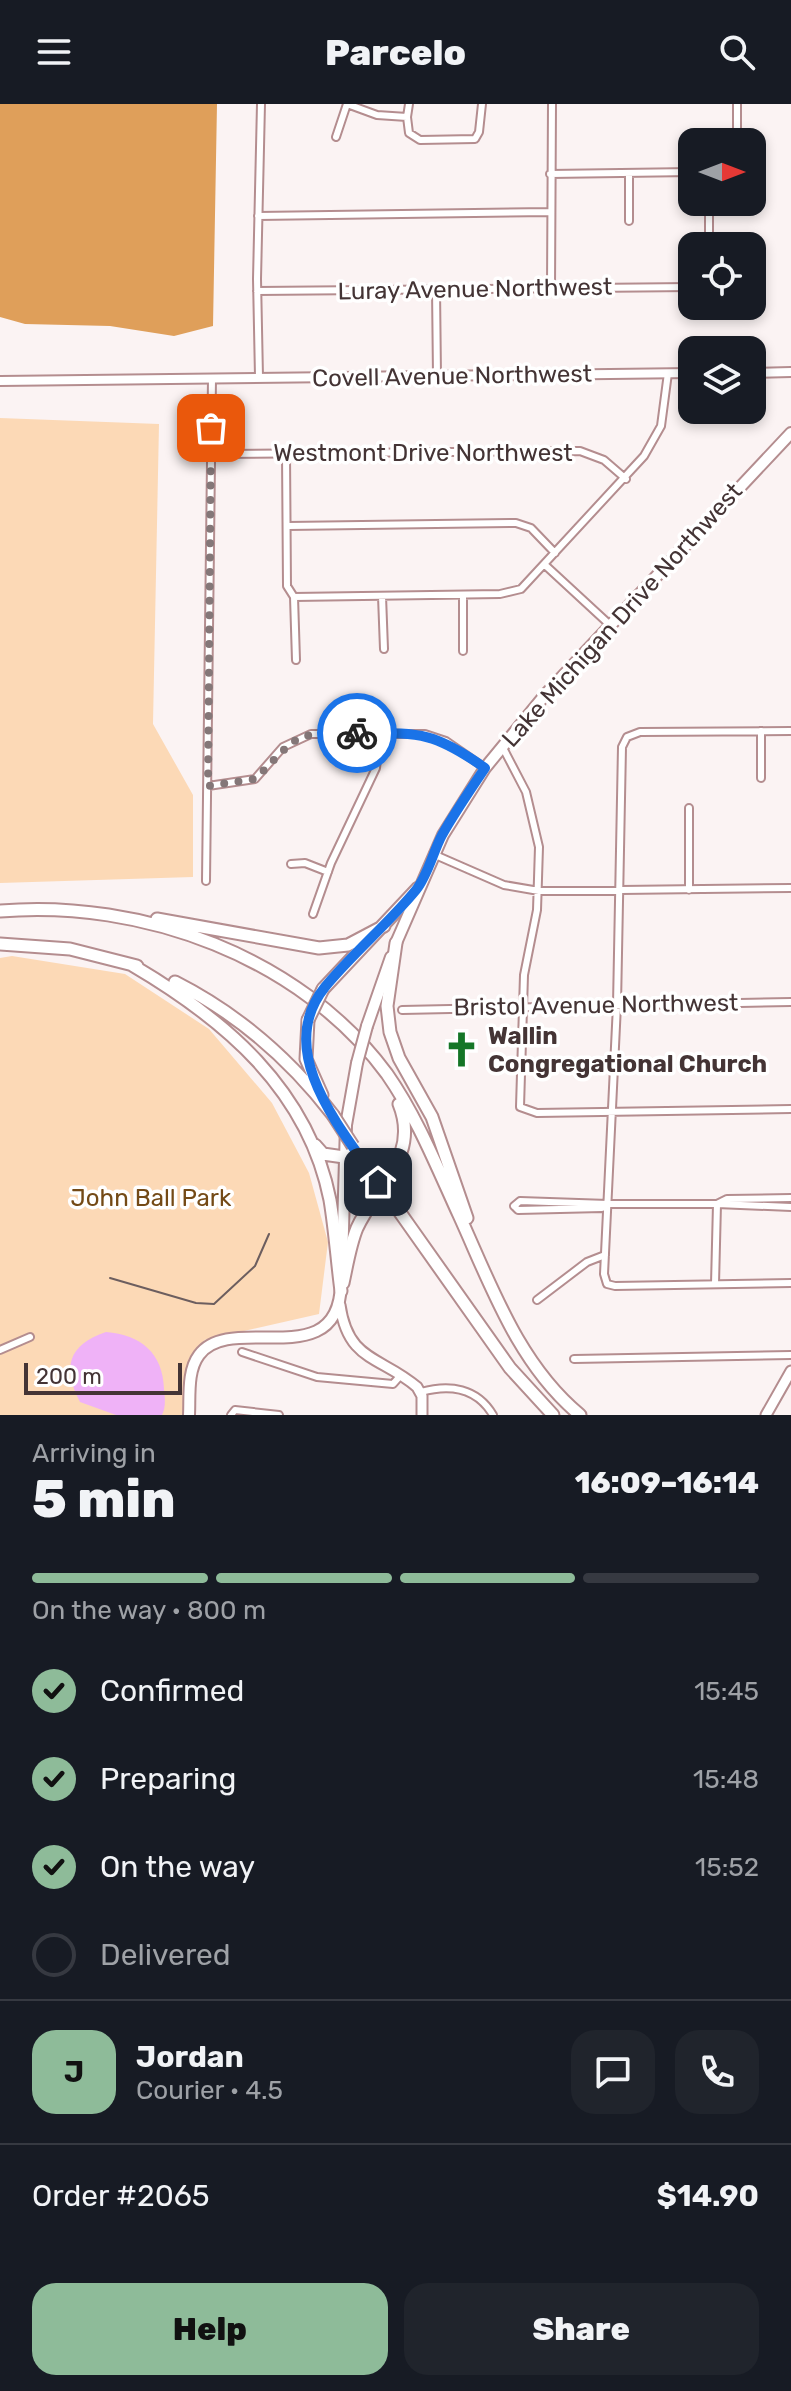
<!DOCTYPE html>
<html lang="en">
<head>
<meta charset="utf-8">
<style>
	body { margin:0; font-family:Rubik,sans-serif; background:#20242c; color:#f1f3f6; height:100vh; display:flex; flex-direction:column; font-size:30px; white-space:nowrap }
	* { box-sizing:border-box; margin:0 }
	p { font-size:26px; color:#9ea1a6 }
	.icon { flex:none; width:44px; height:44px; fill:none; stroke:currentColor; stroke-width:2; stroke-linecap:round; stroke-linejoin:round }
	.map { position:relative; height:1311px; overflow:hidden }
	.sheet { display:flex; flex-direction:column; background:#171b24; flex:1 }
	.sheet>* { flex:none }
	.needle { width:52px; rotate:90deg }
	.buttons { position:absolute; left:678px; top:24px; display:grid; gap:16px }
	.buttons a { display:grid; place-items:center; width:88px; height:88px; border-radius:16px; background:#171b24; box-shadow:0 4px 12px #0003; font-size:40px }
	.scale { position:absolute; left:24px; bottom:20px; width:158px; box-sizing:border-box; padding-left:8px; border:4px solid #443435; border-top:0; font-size:22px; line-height:28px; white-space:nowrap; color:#443435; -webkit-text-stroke:6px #fff; paint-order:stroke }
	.pin { position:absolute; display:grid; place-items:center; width:68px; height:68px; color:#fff; margin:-34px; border-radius:16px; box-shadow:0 4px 12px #0006 }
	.courier { position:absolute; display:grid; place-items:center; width:80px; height:80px; margin:-40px; border:6px solid #1a73e8; border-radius:50%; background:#fff; color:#222; box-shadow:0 2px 10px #0007 }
	.overview em { font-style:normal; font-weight:800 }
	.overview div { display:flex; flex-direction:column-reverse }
	.overview { display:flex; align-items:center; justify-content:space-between; height:136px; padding:0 32px }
	h1 { font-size:52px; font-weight:800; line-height:60px }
	.bar { display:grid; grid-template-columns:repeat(4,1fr); gap:12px 8px; align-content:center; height:96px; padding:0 32px }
	.bar i { height:10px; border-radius:6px; background:#363941 }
	.bar .active { background:#8ebb99 }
	.bar p { grid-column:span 4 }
	.line { display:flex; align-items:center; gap:20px; padding:0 32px; border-top:2px solid #363941 }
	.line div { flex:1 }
	.round { display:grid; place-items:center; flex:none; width:84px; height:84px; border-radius:24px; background:#20242c }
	ol { padding:0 32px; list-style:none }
	li { display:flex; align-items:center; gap:24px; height:88px }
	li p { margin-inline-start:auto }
	li .icon { padding:8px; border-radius:50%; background:#8ebb99; color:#111; stroke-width:4 }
	li:last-child { color:#9ea1a6 }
	li i { width:44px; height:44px; border:4px solid #363941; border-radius:50% }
	.cta { display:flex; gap:16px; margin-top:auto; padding:16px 32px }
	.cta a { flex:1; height:92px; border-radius:24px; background:#8ebb99; color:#111; font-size:32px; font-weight:800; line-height:92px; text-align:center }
	.cta a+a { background:#20242c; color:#f1f3f6 }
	header { display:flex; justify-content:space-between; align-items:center; height:104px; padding:0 32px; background:#171b24; font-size:36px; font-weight:800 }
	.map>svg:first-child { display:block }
</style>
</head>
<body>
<header><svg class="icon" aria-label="menu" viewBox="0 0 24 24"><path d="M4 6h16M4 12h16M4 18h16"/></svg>Parcelo<svg class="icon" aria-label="search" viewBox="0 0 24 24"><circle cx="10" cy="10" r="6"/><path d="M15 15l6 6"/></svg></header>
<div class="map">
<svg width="791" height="1311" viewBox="0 0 791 1311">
	<rect width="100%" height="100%" fill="#fbf3f3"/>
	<path fill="#fcd9b6" d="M0,314L159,320L153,620L193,691V773L0,779Z
		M12,852L125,870L209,925L272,999L309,1069L328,1138L319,1210L204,1236L209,1241L199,1251L189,1311H0V854Z"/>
	<path fill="#df9f5a" d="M0,0H217L213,222L174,232L110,222L25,220L0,213Z"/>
	<path fill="#efb2f7" d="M106,1228C141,1231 163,1249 164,1285C165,1295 166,1303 162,1311H116L80,1298C62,1263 68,1241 106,1228Z"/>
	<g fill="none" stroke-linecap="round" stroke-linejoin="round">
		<defs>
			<path id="minor" d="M347,0L377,11L407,13L409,29L420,36L475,35L479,28L482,0
				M407,13L409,0
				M336,33L347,0
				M737,38V0
				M550,70L692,68
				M709,98V142
				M258,112L550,108
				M629,117V69
				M551,184L552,0
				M436,185L437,272
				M257,187L692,183
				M259,273L257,175L261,0
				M211,350L580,347L604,356L626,375
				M286,350L287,482L294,493L296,556
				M288,422L516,419L531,424L555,449
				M545,461L610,521
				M382,492L384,545
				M294,493L500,490L521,485L644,352L661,322L668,269
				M463,547V491
				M761,627V674
				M791,627L640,628L627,633L622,643L617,901L604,1170L607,1180L615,1182L791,1179
				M502,642L526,688L539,743L537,806L524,871L520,1003L537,1009L791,1005
				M208,682L255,675L283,643L311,630H425L446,637L485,664
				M433,750L504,781L539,787L791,784
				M291,760L305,759L328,768
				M206,777L212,274
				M689,786V704
				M313,810L331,759L376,664L380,629
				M402,906L791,898
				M717,1100L791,1103
				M514,1102L518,1106L602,1104L608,1100H717L727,1095L791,1094
				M514,1102L520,1097L608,1100
				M715,1180L717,1100
				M537,1196L587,1158L605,1151
				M0,1246L30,1233
				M242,1248L317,1273L393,1280L401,1271
				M574,1255L791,1251
				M421,1288C450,1280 477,1284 493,1311
				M231,1311L235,1306L279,1311"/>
			<path id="tertiary" d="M752,269L791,268
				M0,277L692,269"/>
			<path id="secondary" d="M340,1201C348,1258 381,1252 417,1283L422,1292V1311
				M766,1311L791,1267"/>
			<path id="primary" d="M367,922L391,853
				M342,1160L346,1021L357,959
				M189,1311C190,1292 187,1267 199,1251C231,1207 339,1272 341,1180"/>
			<path id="trunk" d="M396,839L443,731L485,664L545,591L791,329"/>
			<path id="motorway" d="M0,807C142,795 301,853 387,970C417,1013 437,1063 459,1111C491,1181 518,1260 580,1311
				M157,815L319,844L348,841L384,822
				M396,839L387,902L390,928L399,954L432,1013L467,1114
				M0,840L70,845L137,862
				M132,861C224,915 308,985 330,1096C335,1126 337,1157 341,1187
				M175,878C238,910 290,955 333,1011
				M323,885L418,784
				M308,916L306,955L322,991
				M315,1041L323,1050L344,1053
				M394,1100L510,1264L553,1311
				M343,1179C347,1161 350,1141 357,1124C377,1081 420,1052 399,1000"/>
		</defs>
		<use href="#minor" stroke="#b48d8f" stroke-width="10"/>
		<use href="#tertiary" stroke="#b48d8f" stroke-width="12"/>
		<use href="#secondary" stroke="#b48d8f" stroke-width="13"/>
		<use href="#primary" stroke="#b48d8f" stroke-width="14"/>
		<use href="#trunk" stroke="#b48d8f" stroke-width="14"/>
		<use href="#motorway" stroke="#b48d8f" stroke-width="15"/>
		<use href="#minor" stroke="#fff" stroke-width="6"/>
		<use href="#tertiary" stroke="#fff" stroke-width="8"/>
		<use href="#secondary" stroke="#fff" stroke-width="9"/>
		<use href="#primary" stroke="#fff" stroke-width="10"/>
		<use href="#trunk" stroke="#fff" stroke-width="10"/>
		<use href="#motorway" stroke="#fff" stroke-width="11"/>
		<path stroke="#6c5e5f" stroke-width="2" d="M110,1174L196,1199L214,1200L255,1162L269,1130"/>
		<defs>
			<path id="primary-bridge" d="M357,959L367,922"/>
			<path id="motorway-bridge" d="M308,916L323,885
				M333,1011L353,1042
				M362,1056L394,1100"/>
		</defs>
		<use href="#primary-bridge" stroke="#b48d8f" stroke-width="14" stroke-linecap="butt"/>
		<use href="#motorway-bridge" stroke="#b48d8f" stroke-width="15" stroke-linecap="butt"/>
		<use href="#primary-bridge" stroke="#fff" stroke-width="10"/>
		<use href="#motorway-bridge" stroke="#fff" stroke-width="11"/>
	</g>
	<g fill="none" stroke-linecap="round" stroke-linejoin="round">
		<path stroke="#847778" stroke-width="8" stroke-dasharray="0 14.4" d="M211,324L208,682L255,675C300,631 289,629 357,629"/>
		<path stroke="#1a73e8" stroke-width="10" d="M357,629C419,629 433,627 485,664C470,686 455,708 442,731C433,748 428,771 416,786C388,820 353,849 325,883C273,947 341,1025 378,1078"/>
	</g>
	<defs>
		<symbol id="church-bare" viewBox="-9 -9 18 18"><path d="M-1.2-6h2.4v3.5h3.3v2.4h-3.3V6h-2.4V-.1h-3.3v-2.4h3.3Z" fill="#157627" stroke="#fff" stroke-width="2.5" paint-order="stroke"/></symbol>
	</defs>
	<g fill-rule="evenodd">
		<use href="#church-bare" x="436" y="920" width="51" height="51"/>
	</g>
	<g text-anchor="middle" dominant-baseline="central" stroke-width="7" stroke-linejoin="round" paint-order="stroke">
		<g font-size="24" fill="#443435" stroke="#fff">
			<text transform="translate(475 185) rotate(-1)">Luray Avenue Northwest</text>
			<text transform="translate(452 272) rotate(-1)">Covell Avenue Northwest</text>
			<text x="423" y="349">Westmont Drive Northwest</text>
			<text transform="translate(622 511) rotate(-48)">Lake Michigan Drive Northwest</text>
			<text transform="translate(596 901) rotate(-1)">Bristol Avenue Northwest</text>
		</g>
		<g font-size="24" font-weight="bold" fill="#443435" stroke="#fff" text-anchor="start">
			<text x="488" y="932">Wallin<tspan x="488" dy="28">Congregational Church</tspan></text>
		</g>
		<g font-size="24" fill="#744a16" stroke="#fff">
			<text x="151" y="1094">John Ball Park</text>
		</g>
	</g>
</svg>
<div class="buttons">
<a><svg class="needle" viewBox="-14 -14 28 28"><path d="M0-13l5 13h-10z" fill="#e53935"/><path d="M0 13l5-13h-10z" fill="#9ea1a6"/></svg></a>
<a><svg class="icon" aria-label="locate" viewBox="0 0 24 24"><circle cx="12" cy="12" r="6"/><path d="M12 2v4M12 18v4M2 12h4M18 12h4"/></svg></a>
<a><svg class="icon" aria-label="layers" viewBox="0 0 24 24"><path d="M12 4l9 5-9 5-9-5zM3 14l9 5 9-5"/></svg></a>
</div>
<div class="scale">200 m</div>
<div class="pin" style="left:211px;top:324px;background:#ea580c"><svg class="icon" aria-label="bag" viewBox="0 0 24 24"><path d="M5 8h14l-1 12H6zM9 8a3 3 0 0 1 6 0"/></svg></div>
<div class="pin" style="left:378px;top:1078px;background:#1f2937"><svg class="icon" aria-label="home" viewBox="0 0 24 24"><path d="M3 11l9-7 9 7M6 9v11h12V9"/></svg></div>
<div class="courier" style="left:357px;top:629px"><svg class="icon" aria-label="bike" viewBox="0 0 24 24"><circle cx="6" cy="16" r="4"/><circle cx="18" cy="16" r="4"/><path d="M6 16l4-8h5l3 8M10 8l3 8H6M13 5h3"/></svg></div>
</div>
<section class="sheet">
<div class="overview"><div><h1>5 min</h1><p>Arriving in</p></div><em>16:09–16:14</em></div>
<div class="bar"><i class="active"></i><i class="active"></i><i class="active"></i><i></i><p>On the way · 800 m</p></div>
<ol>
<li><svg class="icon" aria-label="check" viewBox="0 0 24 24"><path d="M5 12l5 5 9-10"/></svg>Confirmed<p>15:45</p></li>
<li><svg class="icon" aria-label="check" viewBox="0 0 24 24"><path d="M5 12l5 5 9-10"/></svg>Preparing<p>15:48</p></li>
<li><svg class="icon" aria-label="check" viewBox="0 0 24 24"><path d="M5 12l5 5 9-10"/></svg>On the way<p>15:52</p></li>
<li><i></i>Delivered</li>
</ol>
<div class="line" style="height:144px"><b class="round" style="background:#8ebb99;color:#111">J</b><div><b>Jordan</b><p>Courier · 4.5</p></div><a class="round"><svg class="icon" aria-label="chat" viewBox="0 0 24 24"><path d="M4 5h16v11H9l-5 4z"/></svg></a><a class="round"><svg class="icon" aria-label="phone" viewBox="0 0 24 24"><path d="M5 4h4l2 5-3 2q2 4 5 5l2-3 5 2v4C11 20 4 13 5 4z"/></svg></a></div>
<div class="line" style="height:104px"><div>Order #2065</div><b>$14.90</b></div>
<div class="cta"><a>Help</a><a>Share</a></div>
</section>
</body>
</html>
